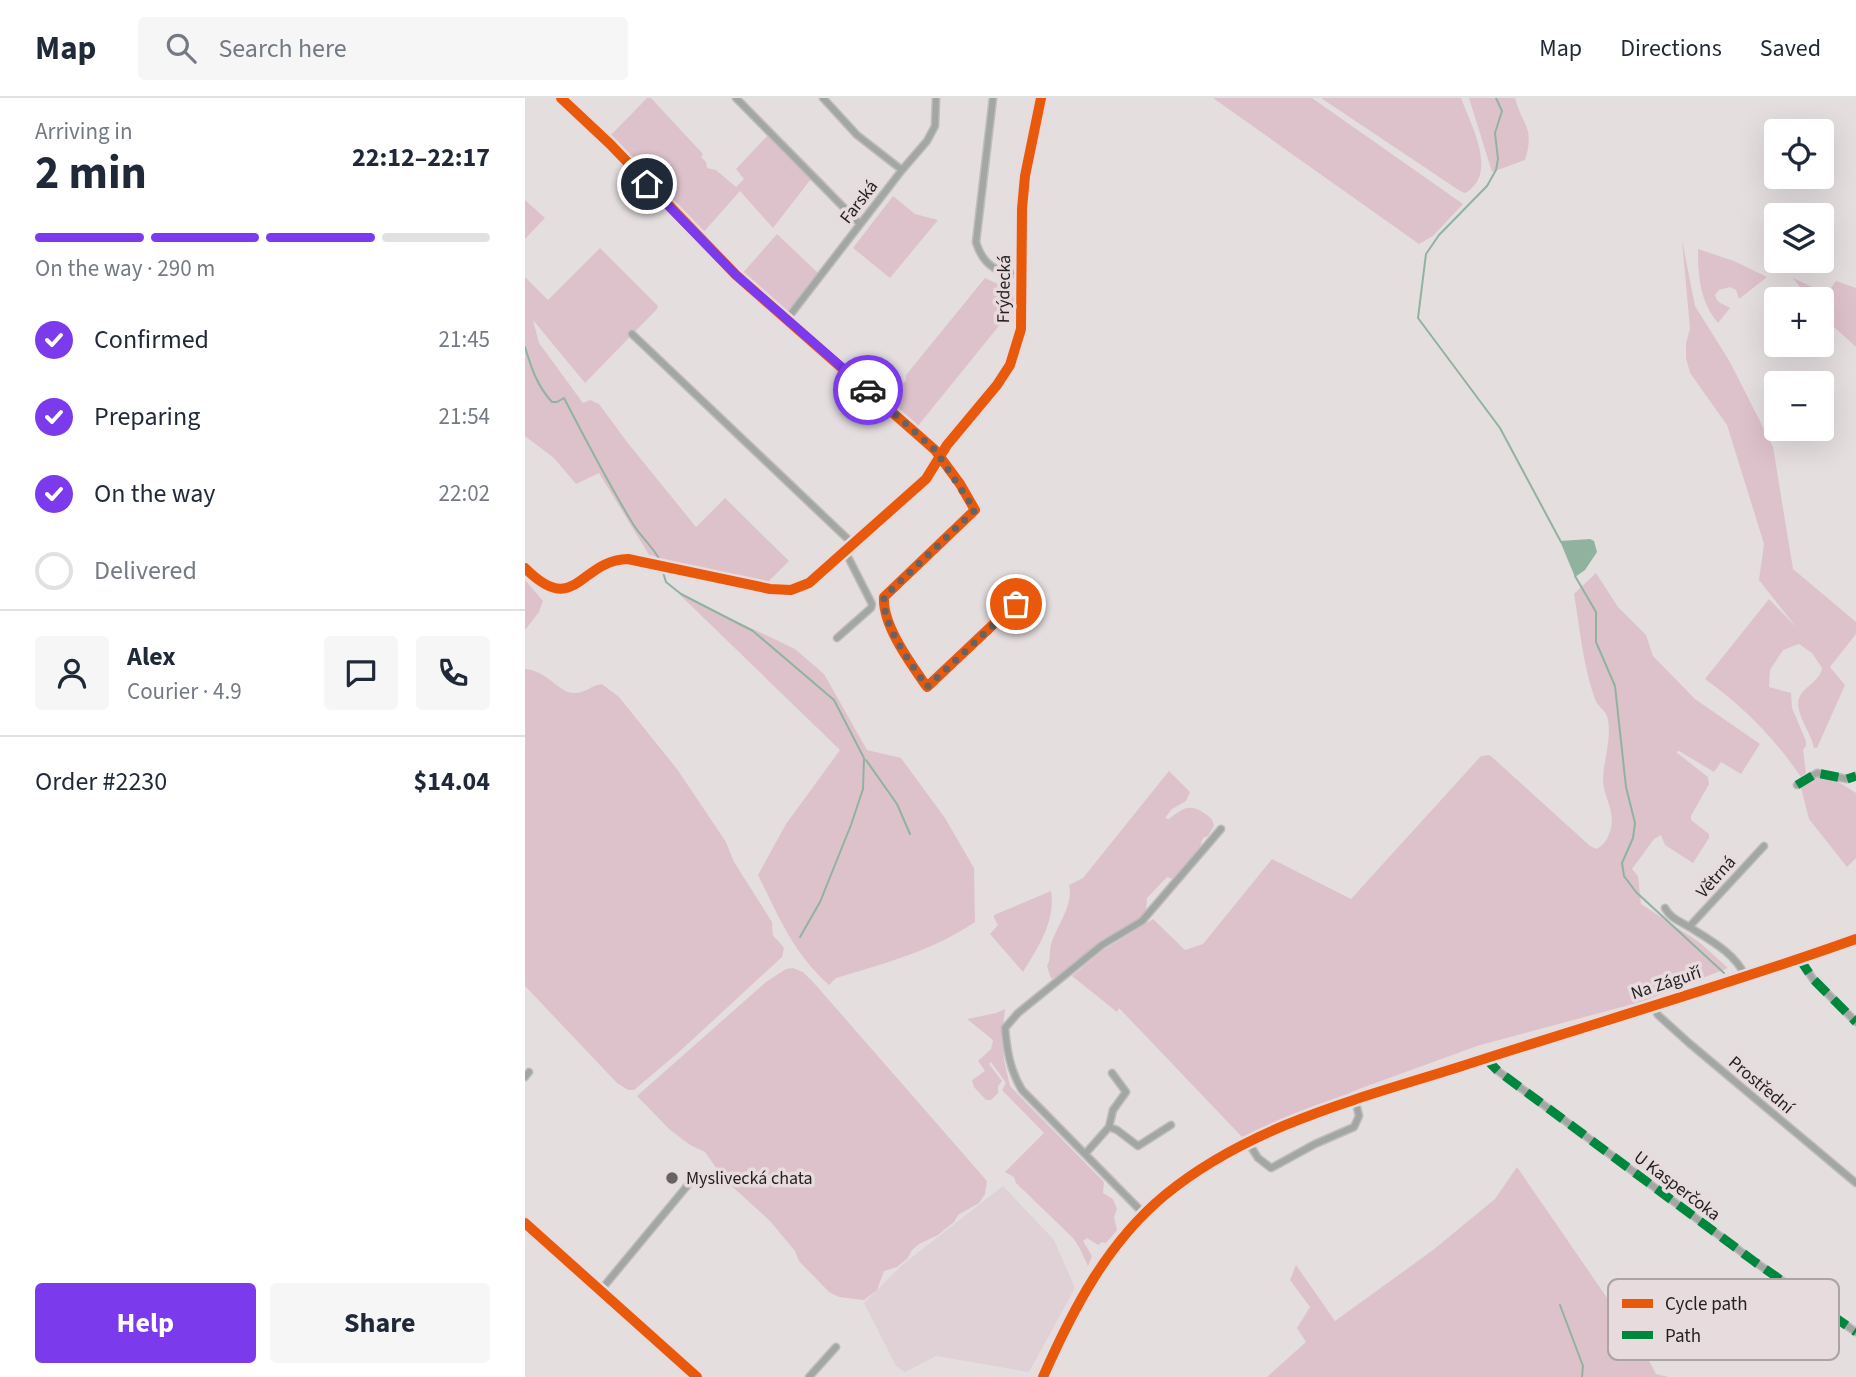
<!DOCTYPE html>
<html lang="en">
<head>
<meta charset="utf-8">
<style>
	body { margin:0; font-family:"Source Sans 3",sans-serif; background:#f6f6f7; color:#1f2937; height:100vh; display:flex; flex-direction:column; font-size:26px; white-space:nowrap }
	* { box-sizing:border-box; margin:0 }
	p { font-size:23px; color:#747a83 }
	.icon { flex:none; width:38px; height:38px; fill:none; stroke:currentColor; stroke-width:2; stroke-linecap:round; stroke-linejoin:round }
	.map { position:relative; flex:1; overflow:hidden }
	.side { display:flex; flex-direction:column; background:#fff; width:525px }
	.side>* { flex:none }
	.controls { position:absolute; left:1239px; top:21px; display:grid; gap:14px }
	.controls a { display:grid; place-items:center; width:70px; height:70px; border-radius:7px; background:#fff; box-shadow:0 7px 28px #0002; font-size:35px }
	.pin { position:absolute; display:grid; place-items:center; width:60px; height:60px; color:#fff; margin:-30px; border:4px solid #fff; border-radius:50%; box-shadow:0 2px 7px #0007 }
	.courier { position:absolute; display:grid; place-items:center; width:70px; height:70px; margin:-35px; border:5px solid #7c3aed; border-radius:50%; background:#fff; color:#222; box-shadow:0 2px 9px #0007 }
	.summary em { font-style:normal; font-weight:700 }
	.summary div { display:flex; flex-direction:column-reverse }
	.summary { display:flex; align-items:center; justify-content:space-between; height:119px; padding:0 35px }
	h1 { font-size:46px; font-weight:700; line-height:52px }
	.bar { display:grid; grid-template-columns:repeat(4,1fr); gap:10px 7px; align-content:center; height:84px; padding:0 35px }
	.bar i { height:9px; border-radius:5px; background:#e0e1e3 }
	.bar .current { background:#7c3aed }
	.bar p { grid-column:span 4 }
	.line { display:flex; align-items:center; gap:18px; padding:0 35px; border-top:2px solid #e0e1e3 }
	.line div { flex:1 }
	.round { display:grid; place-items:center; flex:none; width:74px; height:74px; border-radius:7px; background:#f6f6f7 }
	ol { padding:0 35px; list-style:none }
	li { display:flex; align-items:center; gap:21px; height:77px }
	li p { margin-inline-start:auto }
	li .icon { padding:7px; border-radius:50%; background:#7c3aed; color:#fff; stroke-width:4 }
	li:last-child { color:#747a83 }
	li i { width:38px; height:38px; border:4px solid #e0e1e3; border-radius:50% }
	.action { display:flex; gap:14px; margin-top:auto; padding:14px 35px }
	.action a { flex:1; height:80px; border-radius:7px; background:#7c3aed; color:#fff; font-size:28px; font-weight:700; line-height:80px; text-align:center }
	.action a+a { background:#f6f6f7; color:#1f2937 }
	header { display:flex; align-items:center; gap:42px; box-sizing:border-box; height:98px; padding:0 35px; background:#fff; border-bottom:2px solid #e0e1e3 }
	header strong { font-size:33px }
	nav { display:flex; gap:38px; margin-inline-start:auto; font-size:24px }
	.search { width:490px; height:63px; background:#f6f6f7; display:flex; align-items:center; gap:18px; box-sizing:border-box; padding:0 24px; border-radius:7px; color:#747a83; font-size:26px }
	main { display:flex; flex:1; min-height:0 }
	.map>svg:first-child { display:block }
</style>
</head>
<body>
<header>
<strong>Map</strong>
<div class="search"><svg class="icon" aria-label="search" viewBox="0 0 24 24"><circle cx="10" cy="10" r="6"/><path d="M15 15l6 6"/></svg>Search here</div>
<nav><a>Map</a><a>Directions</a><a>Saved</a></nav>
</header>
<main>
<section class="side">
<div class="summary"><div><h1>2 min</h1><p>Arriving in</p></div><em>22:12–22:17</em></div>
<div class="bar"><i class="current"></i><i class="current"></i><i class="current"></i><i></i><p>On the way · 290 m</p></div>
<ol>
<li><svg class="icon" aria-label="check" viewBox="0 0 24 24"><path d="M5 12l5 5 9-10"/></svg>Confirmed<p>21:45</p></li>
<li><svg class="icon" aria-label="check" viewBox="0 0 24 24"><path d="M5 12l5 5 9-10"/></svg>Preparing<p>21:54</p></li>
<li><svg class="icon" aria-label="check" viewBox="0 0 24 24"><path d="M5 12l5 5 9-10"/></svg>On the way<p>22:02</p></li>
<li><i></i>Delivered</li>
</ol>
<div class="line" style="height:126px"><a class="round"><svg class="icon" aria-label="person" viewBox="0 0 24 24"><circle cx="12" cy="8" r="4"/><path d="M4 21q1-7 8-7t8 7"/></svg></a><div><b>Alex</b><p>Courier · 4.9</p></div><a class="round"><svg class="icon" aria-label="chat" viewBox="0 0 24 24"><path d="M4 5h16v11H9l-5 4z"/></svg></a><a class="round"><svg class="icon" aria-label="phone" viewBox="0 0 24 24"><path d="M5 4h4l2 5-3 2q2 4 5 5l2-3 5 2v4C11 20 4 13 5 4z"/></svg></a></div>
<div class="line" style="height:91px"><div>Order #2230</div><b>$14.04</b></div>
<div class="action"><a>Help</a><a>Share</a></div>
</section>
<div class="map">
<svg width="1331" height="1279" viewBox="0 0 1331 1279">
	<rect width="100%" height="100%" fill="#e4dedf"/>
	<path fill="#dfd1d5" d="M478,1088L529,1142L550,1190L504,1274L411,1258L380,1274L371,1268L339,1205L377,1167Z"/>
	<path fill="#dec2cb" d="M122,0H126L178,56L176,59L181,64L182,70L191,72L211,89L219,81L211,71L244,36L286,81L248,130L215,93L176,137L82,41Z
		M688,0H787L938,106L908,138L894,146Z
		M796,0H936C946,27 974,76 940,95L935,93Z
		M944,0H990C998,29 1010,29 1000,62L967,74Z
		M368,98L390,116L413,122L365,180L328,150Z
		M0,102L20,120L0,141Z
		M252,136L293,175L265,213L261,215L216,177Z
		M1157,142L1170,208L1205,264L1248,349L1268,471L1331,524V536L1305,569L1320,587L1292,650H1289C1286,636 1277,625 1274,612C1268,590 1294,588 1297,570L1287,555L1274,546L1258,552L1245,572L1244,589L1266,595L1267,610L1281,643V648L1278,652L1281,675L1276,679C1250,641 1218,608 1180,581L1244,501L1271,529L1234,482L1239,446L1202,327L1165,275L1161,260V245L1165,231Z
		M75,150L133,208L132,211L60,285L8,222L14,245L58,305L65,302L74,306L102,344L171,429L200,400L264,463L243,484L185,473L124,457L74,375L51,386L29,360L0,338V179L23,202Z
		M1173,151L1209,163L1242,179L1214,201L1211,192L1205,189L1194,192L1190,197C1193,207 1198,205 1205,210L1193,225C1175,203 1173,180 1173,151Z
		M460,180C474,187 490,191 490,208L392,329L364,306C361,295 373,289 381,283V277Z
		M1268,180L1302,196L1311,183L1331,190V249L1297,218V201H1284Z
		M1071,475L1093,509L1121,537L1128,558L1170,601L1235,646L1216,676L1196,664L1189,674L1154,653L1151,654L1183,679L1184,686L1166,718V722L1184,736V740L1168,765L1140,747L1136,737L1129,741L1107,771L1113,778L1116,806L1174,844L1203,870L1119,903L952,948L834,991L718,1040L594,910L592,914L547,878L577,853L628,821L660,852L678,846L747,761L826,801L956,658L964,657L967,659L1065,748L1072,751C1081,745 1083,740 1086,730C1090,712 1079,700 1078,683C1078,662 1088,639 1082,618C1080,612 1072,608 1070,601C1058,568 1055,531 1049,496Z
		M0,482L18,503L14,514L0,532Z
		M154,496L270,551L299,576L342,652L376,660L420,720L449,770L450,824C407,853 361,865 311,880L304,887C268,855 254,819 233,777L261,726L315,652Z
		M0,571C24,573 34,596 50,595C60,595 67,587 77,586L94,599L152,671L201,744L209,764L247,824C248,844 247,834 259,850L257,859L154,954L109,992H103L92,985L0,888Z
		M1293,671L1331,695V760L1322,769L1284,721L1275,686Z
		M644,673L665,694L661,703L647,711L640,720L644,721C657,711 664,705 679,715C685,719 688,721 689,728L683,738L678,740L675,749L648,781L642,779L622,800L621,815L612,823L572,847L535,877L526,881L522,868C526,861 524,854 526,846C532,827 549,807 544,787L558,780Z
		M526,793C531,823 513,850 498,874L465,836L473,827L469,820V817Z
		M268,870L278,874L289,885L462,1083L460,1096L454,1105L433,1117L429,1124L413,1137L394,1146L387,1152L383,1160L372,1169L359,1173L352,1192L339,1202L314,1199L304,1194L274,1163L270,1153L245,1123L199,1081L180,1054L165,1047L144,1031L112,998L241,884L261,871Z
		M480,911L477,935L479,962L485,988L579,1084L578,1095L588,1101L592,1111L589,1119L592,1132L581,1145L577,1144L573,1147L562,1140L558,1143L567,1158L563,1168L554,1149L548,1140L491,1085L489,1079L480,1074L519,1035L477,992L481,985L466,964L464,966L477,983L473,988V995L466,1002H461L449,989L447,982L460,973L453,963L466,951L468,942L442,921L471,915Z
		M992,1069L1120,1255L1131,1276L1144,1279H742L781,1244L772,1230L785,1209L765,1182L771,1167L810,1223L908,1152L970,1101Z"/>
	<path fill="#92b2a0" d="M1065,441L1069,443L1072,454L1060,472L1050,479L1035,443Z"/>
	<g fill="none" stroke-linecap="round" stroke-linejoin="round">
		<path stroke="#92b2a0" stroke-width="2" d="M971,0L977,13L970,35L973,61L971,72L962,88L914,137L901,156L893,220L975,330L1036,444
			M0,249C6,269 12,288 27,304H32L39,300C61,342 83,385 108,426C115,438 133,454 136,465
			M137,471L141,484L156,496L228,533L309,602L339,660L338,691L326,727L295,804L275,839
			M1050,478L1071,514V544L1090,588L1101,689L1110,725L1108,740L1097,765L1099,778L1111,794L1199,875
			M341,662L372,706L385,736
			M1035,1207L1058,1268L1057,1279"/>
		<defs>
			<path id="minor" d="M36,0L85,46L211,177L410,352L435,386L450,412L359,499C357,527 386,566 402,589L490,506L495,512
				M211,0L335,126
				M298,0L332,37L377,72
				M468,0L451,144C458,168 474,177 498,176
				M262,221L377,72L402,43L410,28L411,0
				M107,236L328,446
				M312,540L346,510L347,506L320,453
				M1272,687L1292,675L1322,681L1331,678
				M1140,810C1145,820 1156,824 1166,830C1185,842 1211,856 1220,878
				M1164,829L1239,748
				M1274,860L1288,881L1331,924
				M1127,907L1133,917L1164,945L1331,1085
				M960,960L973,973L1230,1164L1331,1234
				M0,979L4,974
				M584,1029L588,1012L601,994L587,975
				M723,1044L733,1060L746,1070L790,1046L829,1029L834,1018L830,1001
				M560,1056L584,1029L592,1032L613,1048L646,1027
				M619,1116L497,992C485,972 482,953 480,930L493,915L577,847L617,823L696,731
				M0,1125L172,1279
				M75,1193L172,1076
				M284,1279L311,1249"/>
			<path id="tertiary" d="M0,470C51,521 54,462 103,461L245,491L266,492L284,485L401,381L422,347L472,287L485,267L496,231L497,111L500,78L516,0
				M518,1279C548,1211 582,1145 640,1097C724,1028 832,1001 934,969C1066,926 1200,888 1331,841"/>
		</defs>
		<use href="#minor" stroke="#c0bcbd" stroke-width="9"/>
		<use href="#tertiary" stroke="#c0bcbd" stroke-width="10"/>
		<use href="#minor" stroke="#a3a7a4" stroke-width="6"/>
		<use href="#tertiary" stroke="#a3a7a4" stroke-width="7"/>
		<path stroke="#00873e" stroke-width="9" stroke-dasharray="18 9" stroke-linecap="butt" d="M1272,687L1292,675L1322,681L1331,678
			M1274,860L1288,881L1331,924
			M960,960L973,973L1230,1164L1331,1234"/>
		<defs>
			<path id="cycleway" d="M36,0L85,46L211,177L410,352L435,386L450,412L359,499C357,527 386,566 402,589L490,506L495,512
				M0,470C51,521 54,462 103,461L245,491L266,492L284,485L401,381L422,347L472,287L485,267L496,231L497,111L500,78L516,0
				M0,1125L172,1279
				M518,1279C548,1211 582,1145 640,1097C724,1028 832,1001 934,969C1066,926 1200,888 1331,841"/>
		</defs>
		<use href="#cycleway" stroke="#e7dbde" stroke-width="15"/>
		<use href="#cycleway" stroke="#e8590c" stroke-width="10"/>
	</g>
	<g fill="none" stroke-linecap="round" stroke-linejoin="round">
		<path stroke="#676263" stroke-width="7" stroke-dasharray="0 12.6" d="M343,292L410,352L450,412L359,499C357,528 386,565 402,589L491,506"/>
		<path stroke="#7c3aed" stroke-width="9" d="M122,86L211,177L343,292"/>
	</g>
	<circle fill="#676263" stroke="#e7dbde" stroke-width="2.5" cx="147" cy="1080" r="7"/>
	<g text-anchor="middle" dominant-baseline="central" stroke-width="7" stroke-linejoin="round" paint-order="stroke">
		<g font-size="18" fill="#231f20" stroke="#e7dbde">
			<text transform="translate(334 104) rotate(-52)">Farská</text>
			<text transform="translate(479 191) rotate(-89)">Frýdecká</text>
			<text transform="translate(1191 779) rotate(-48)">Větrná</text>
			<text transform="translate(1141 885) rotate(-18)">Na Záguří</text>
			<text transform="translate(1236 987) rotate(40)">Prostřední</text>
			<text transform="translate(1152 1088) rotate(37)">U Kasperčoka</text>
		</g>
		<g font-size="18" fill="#231f20" stroke="#e7dbde" text-anchor="start">
			<text x="161" y="1080">Myslivecká chata</text>
		</g>
	</g>
	<rect x="1083" y="1181" width="231" height="81" rx="10" fill="#e7dbde" stroke="#aca3a5" stroke-width="2"/>
	<rect x="1097" y="1201" width="31" height="9" fill="#e8590c"/>
	<rect x="1097" y="1233" width="31" height="8" fill="#00873e"/>
	<g font-size="19" fill="#231f20">
		<text x="1140" y="1212">Cycle path</text>
		<text x="1140" y="1244">Path</text>
	</g>
</svg>
<div class="controls">
<a><svg class="icon" aria-label="locate" viewBox="0 0 24 24"><circle cx="12" cy="12" r="6"/><path d="M12 2v4M12 18v4M2 12h4M18 12h4"/></svg></a>
<a><svg class="icon" aria-label="layers" viewBox="0 0 24 24"><path d="M12 4l9 5-9 5-9-5zM3 14l9 5 9-5"/></svg></a>
<a>+</a>
<a>−</a>
</div>
<div class="pin" style="left:491px;top:506px;background:#ea580c"><svg class="icon" aria-label="bag" viewBox="0 0 24 24"><path d="M5 8h14l-1 12H6zM9 8a3 3 0 0 1 6 0"/></svg></div>
<div class="pin" style="left:122px;top:86px;background:#1f2937"><svg class="icon" aria-label="home" viewBox="0 0 24 24"><path d="M3 11l9-7 9 7M6 9v11h12V9"/></svg></div>
<div class="courier" style="left:343px;top:292px"><svg class="icon" aria-label="car" viewBox="0 0 24 24"><path d="M5 17H2v-5l4-1 3-4h7l3 4 3 1v5h-3M9 17h6M6 11h13"/><circle cx="7" cy="17" r="2"/><circle cx="17" cy="17" r="2"/></svg></div>
</div>
</main>
</body>
</html>
